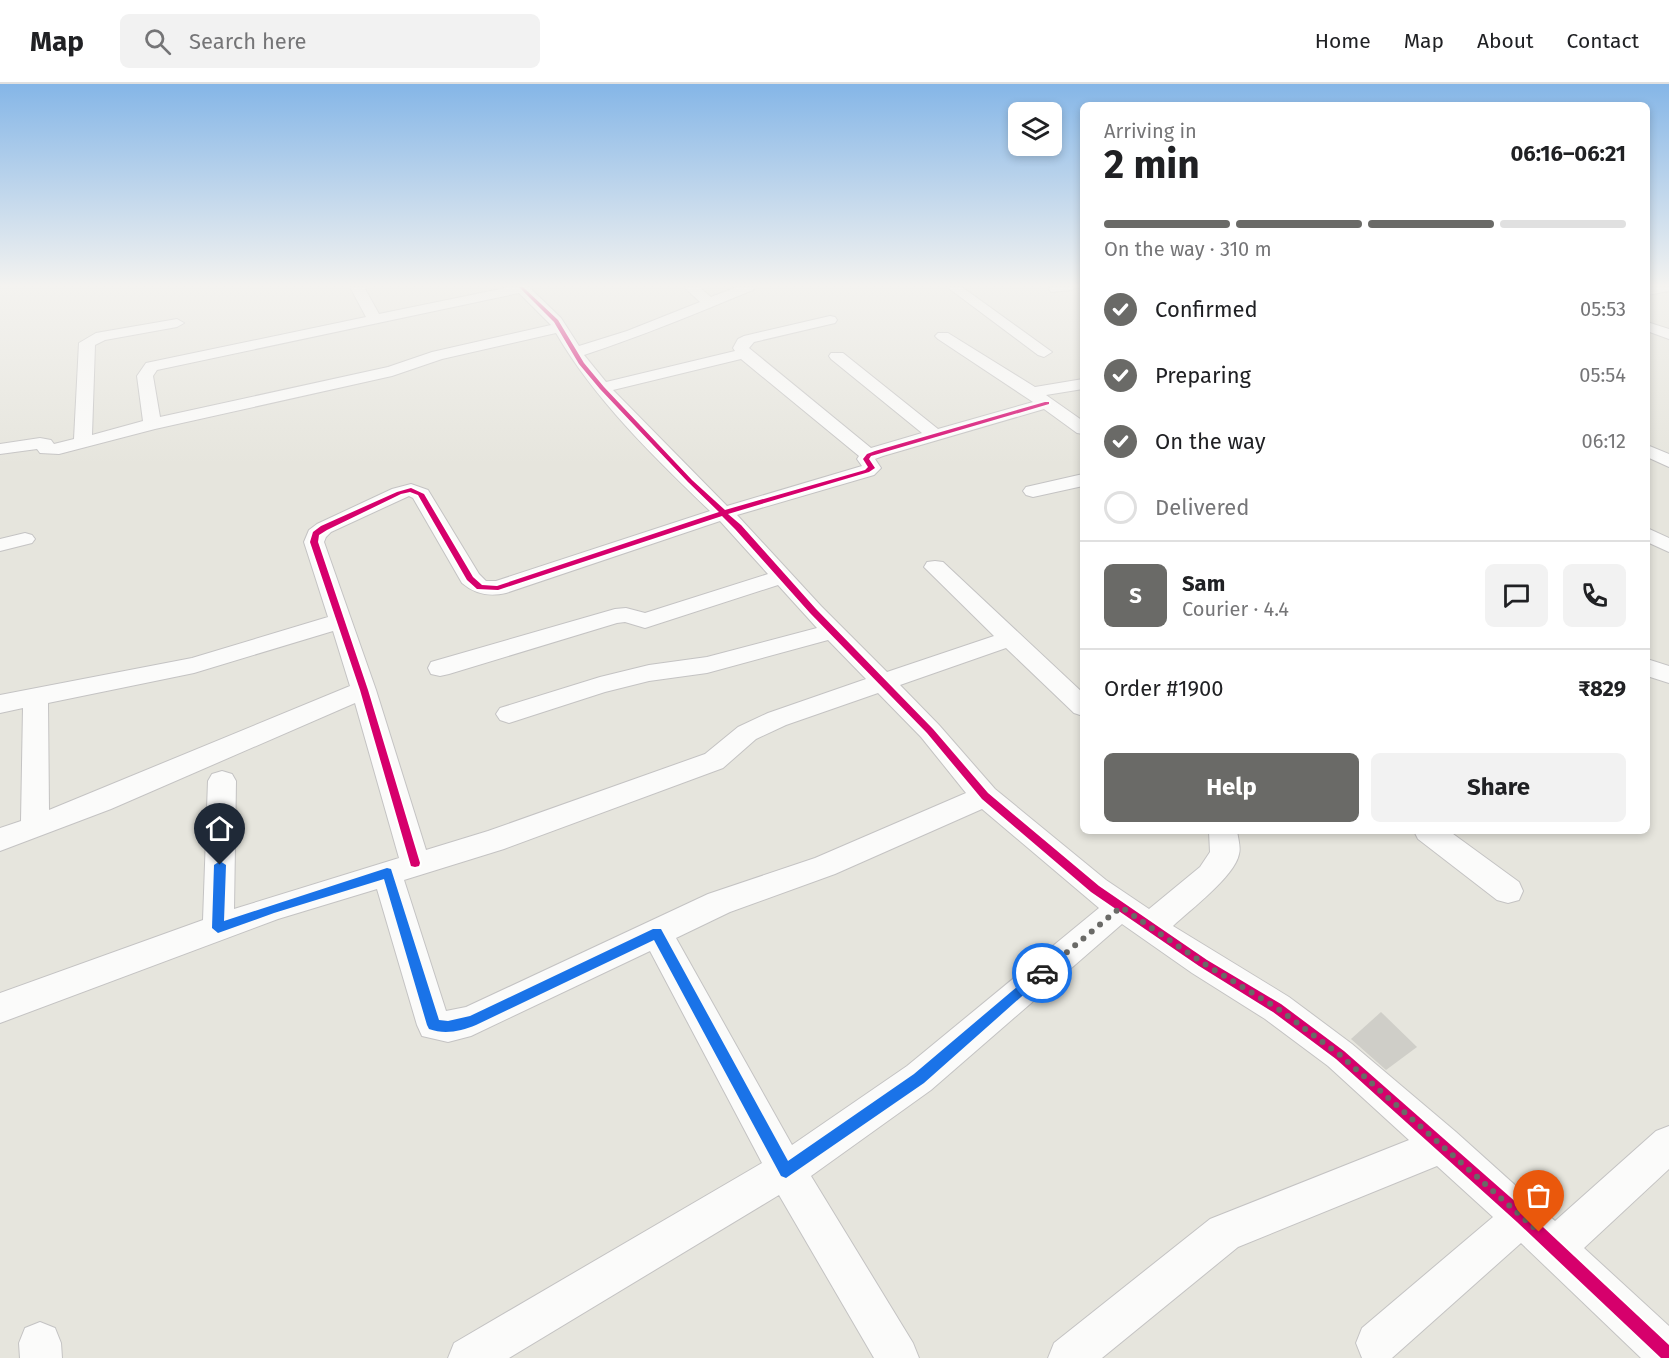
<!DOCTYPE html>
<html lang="en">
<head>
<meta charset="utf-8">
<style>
	body { margin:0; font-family:"Fira Sans",sans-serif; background:#f2f2f2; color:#202124; height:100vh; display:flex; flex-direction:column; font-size:22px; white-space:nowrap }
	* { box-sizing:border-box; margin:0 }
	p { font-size:20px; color:#757577 }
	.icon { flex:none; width:33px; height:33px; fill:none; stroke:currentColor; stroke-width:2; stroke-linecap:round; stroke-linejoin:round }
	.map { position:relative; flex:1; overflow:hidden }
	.side { position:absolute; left:1080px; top:18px; width:570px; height:732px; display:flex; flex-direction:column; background:#fff; border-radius:9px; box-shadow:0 3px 9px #0003 }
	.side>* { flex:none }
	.tools { position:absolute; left:1008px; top:18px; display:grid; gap:12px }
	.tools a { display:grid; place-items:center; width:54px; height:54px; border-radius:9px; background:#fff; box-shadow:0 3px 9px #0003; font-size:30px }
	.pin { position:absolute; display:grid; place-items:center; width:51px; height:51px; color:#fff; margin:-62px -26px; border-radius:50% 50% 50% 0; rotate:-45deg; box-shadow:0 0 6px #0007 }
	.pin .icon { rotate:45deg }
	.courier { position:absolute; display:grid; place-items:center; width:60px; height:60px; margin:-30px; border:4px solid #1a73e8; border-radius:50%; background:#fff; color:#222; box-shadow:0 2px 8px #0007 }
	.overview em { font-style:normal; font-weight:700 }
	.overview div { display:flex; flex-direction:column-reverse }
	.overview { display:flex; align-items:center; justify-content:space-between; height:102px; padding:0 24px }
	h1 { font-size:39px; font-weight:700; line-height:45px }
	.bar { display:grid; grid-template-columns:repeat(4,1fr); gap:9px 6px; align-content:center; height:72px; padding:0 24px }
	.bar i { height:8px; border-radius:4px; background:#e0e0e0 }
	.bar .selected { background:#6a6a67 }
	.bar p { grid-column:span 4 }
	.line { display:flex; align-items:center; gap:15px; padding:0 24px; border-top:2px solid #e0e0e0 }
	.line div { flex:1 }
	.round { display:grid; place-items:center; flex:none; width:63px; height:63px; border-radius:9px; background:#f2f2f2 }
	ol { padding:0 24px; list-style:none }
	li { display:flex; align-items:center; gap:18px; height:66px }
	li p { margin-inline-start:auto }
	li .icon { padding:6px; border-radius:50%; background:#6a6a67; color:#fff; stroke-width:4 }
	li:last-child { color:#757577 }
	li i { width:33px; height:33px; border:3px solid #e0e0e0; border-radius:50% }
	.action { display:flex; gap:12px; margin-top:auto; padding:12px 24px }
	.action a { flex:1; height:69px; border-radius:9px; background:#6a6a67; color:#fff; font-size:24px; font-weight:700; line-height:69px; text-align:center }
	.action a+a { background:#f2f2f2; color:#202124 }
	header { display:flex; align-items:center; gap:36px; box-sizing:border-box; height:84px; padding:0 30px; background:#fff; border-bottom:2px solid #e0e0e0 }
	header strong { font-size:28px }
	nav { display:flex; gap:33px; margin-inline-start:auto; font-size:21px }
	.search { width:420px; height:54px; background:#f2f2f2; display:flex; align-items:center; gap:15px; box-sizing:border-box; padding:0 21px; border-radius:9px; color:#757577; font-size:22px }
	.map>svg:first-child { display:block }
</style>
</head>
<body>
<header>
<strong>Map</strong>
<div class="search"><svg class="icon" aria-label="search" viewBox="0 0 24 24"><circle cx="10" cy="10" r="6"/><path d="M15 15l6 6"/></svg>Search here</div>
<nav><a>Home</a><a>Map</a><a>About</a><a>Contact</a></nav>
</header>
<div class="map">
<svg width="1669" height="1274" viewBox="0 0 1669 1274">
	<rect width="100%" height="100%" fill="#e6e5dd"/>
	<path fill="#cfcec8" d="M1381,928L1417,963L1386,986L1351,955Z"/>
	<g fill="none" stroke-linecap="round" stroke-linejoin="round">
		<defs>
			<path id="street" d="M350,203H364L379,230L510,203H529L561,234L579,262L627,247L700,218L684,203H699L711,213L737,203H755L753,206C697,229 642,252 584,271L606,298L735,267L733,264L738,255L744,252L830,232L835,233L837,236L835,239L754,258L749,264L871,364L922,349L831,275L829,272L831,269H843L938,345L1033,318L938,255L935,252L938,249H948L1035,303L1083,295V305L1046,311L1083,337V350L1077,349L1044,325L883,372L875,375L881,384L874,391L737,431L821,522L887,588L994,552L924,483L927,478L935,477L943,478L1083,609V632L1074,629L1006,564L900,601L939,641L995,705L1106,796L1149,825L1200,783L1210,768L1209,747H1237C1238,754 1241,764 1239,770C1235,792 1190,826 1173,842L1289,913L1352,960L1456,1048L1555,1137L1656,1047L1669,1042V1085L1584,1164L1669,1242V1274H1641L1521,1159L1392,1274H1362L1356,1259L1362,1244L1493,1133L1437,1082L1238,1163L1102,1274H1048L1054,1259L1210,1135L1409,1056L1328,982L1265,935L1192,889L1122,840L931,1006L811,1092L913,1259L919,1274H874L779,1111L509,1274H448L454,1259L762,1079L650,867L471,952L448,958L422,952L417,941L377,805L278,835L0,939V909L203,836L208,697L212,690L222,687L232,690L236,697L234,825L399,774L355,619L111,725L0,767V744L21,737L23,624L0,629V611L192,574L328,533L304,458L309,446L317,440L392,405L411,400L428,406L479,490L486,497H496L710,427C654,373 595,316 556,249L442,275L392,292L155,345L59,370L40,369L37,365L0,370V360L40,354L51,356L54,360L74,355L79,259L96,249L177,235L184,239L177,243L105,256L95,261L92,351L143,337L137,292L146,279L366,233ZM519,209L551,241L432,268L388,283L160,333L153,292L157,286ZM741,275L859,372L857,375L862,382L727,422L613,306ZM409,412L413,414L462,499C475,510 489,513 506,509L720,437L768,490L645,529L626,524L615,525L431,578L428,584L431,590L440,592L449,590L617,539L625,538L645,544L778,501L817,544L707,573L649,581L600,593L500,624L496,630L500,636L509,639L605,608L649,597L707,589L828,556L866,595L768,629L738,643L705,670L488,747L426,766L376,606L324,458L326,453L331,448ZM333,547L350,602L49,726L48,619L194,589ZM878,609L921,653L966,709L815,774L708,810L466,923L446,927L404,796L504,765L723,684L756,655L786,641ZM982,725L1099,824L907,982L792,1061L676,854L730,828L835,790Z
				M947,203H962L1052,268L1044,273L1038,271Z
				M1051,203H1074L1072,206L1051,208L1049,205Z
				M1647,203H1669V207L1647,211Z
				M1647,238L1669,245V255L1647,247Z
				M1647,361L1669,370V383L1647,373Z
				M1083,390V402L1033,413L1026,411L1023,407L1026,403Z
				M1647,444L1669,454V468L1647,458Z
				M25,449L32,451L35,455L32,459L0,467V455Z
				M1647,575L1669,582V599L1647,592Z
				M1414,747H1449L1519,798L1523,807L1519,816L1508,819L1497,816L1418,755Z
				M40,1238L55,1244L61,1259L62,1274H20L19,1259L25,1244Z"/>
		</defs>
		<use href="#street" stroke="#c4c3c3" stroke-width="2"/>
		<use href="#street" fill="#fbfbfa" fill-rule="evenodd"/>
		<defs>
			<path id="cycleway" d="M519,203H523L558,236L584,279L604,303L692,396L725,426L865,386L868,383L863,375L867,370L875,367L1045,318H1049V320L871,372L869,375L875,384L869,388L728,430L741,441L816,525L933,645L988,709L1099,802L1207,876L1281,920L1344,967L1527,1128L1669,1261V1274H1661L1517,1138L1336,975L1273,928L1199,882L1091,808L982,715L927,649L810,529L735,445L722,432L498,506L477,505L467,496L418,411L410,408L401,410L327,446L319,451L318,458L368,606L420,779L419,782L415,783L411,782L360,606L310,458L313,448L321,442L397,408L411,404L424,410L473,493L482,501L497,502L719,428L688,398L600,305L579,280L554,238Z"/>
		</defs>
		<use href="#cycleway" stroke="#fff" stroke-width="4"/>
		<use href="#cycleway" fill="#d6006c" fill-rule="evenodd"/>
	</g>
	<linearGradient id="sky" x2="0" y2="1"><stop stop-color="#85b6e7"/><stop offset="0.53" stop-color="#f4f3f0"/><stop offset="1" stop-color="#f4f3f0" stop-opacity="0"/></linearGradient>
	<rect width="1669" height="381" fill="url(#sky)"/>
	<path fill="#1a73e8" d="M220,777L226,781L224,837L387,784L391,785L439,936L448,937L470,932L653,845H661L788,1077L914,990L1038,885H1047L1048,889L924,999L786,1094L781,1092L654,856L476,941C461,947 445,951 429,945L427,941L384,795L274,829L218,849L212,844L214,781Z"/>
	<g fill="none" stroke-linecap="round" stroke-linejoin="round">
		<path stroke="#6a6a67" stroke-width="6" stroke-dasharray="0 10.8" d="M1042,889L1121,823L1203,879L1277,924L1340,971L1539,1148"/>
	</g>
</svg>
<div class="tools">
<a><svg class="icon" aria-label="layers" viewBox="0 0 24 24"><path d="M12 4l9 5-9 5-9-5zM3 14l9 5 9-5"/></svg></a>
</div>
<div class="pin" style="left:1539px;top:1148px;background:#ea580c"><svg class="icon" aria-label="bag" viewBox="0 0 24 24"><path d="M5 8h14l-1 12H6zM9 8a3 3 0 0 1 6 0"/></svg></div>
<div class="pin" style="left:220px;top:781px;background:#1f2937"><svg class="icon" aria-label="home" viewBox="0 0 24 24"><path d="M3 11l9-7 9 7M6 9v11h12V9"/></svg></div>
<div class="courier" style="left:1042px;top:889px"><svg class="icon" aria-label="car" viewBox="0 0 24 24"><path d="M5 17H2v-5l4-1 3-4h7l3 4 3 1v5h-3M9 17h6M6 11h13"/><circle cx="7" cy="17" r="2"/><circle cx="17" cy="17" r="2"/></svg></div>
<section class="side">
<div class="overview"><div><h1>2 min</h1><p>Arriving in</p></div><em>06:16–06:21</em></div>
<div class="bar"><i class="selected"></i><i class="selected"></i><i class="selected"></i><i></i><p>On the way · 310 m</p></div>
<ol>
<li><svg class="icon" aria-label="check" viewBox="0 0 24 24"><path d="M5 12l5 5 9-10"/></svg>Confirmed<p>05:53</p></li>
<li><svg class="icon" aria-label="check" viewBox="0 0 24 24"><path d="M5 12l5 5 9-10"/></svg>Preparing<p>05:54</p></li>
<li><svg class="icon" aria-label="check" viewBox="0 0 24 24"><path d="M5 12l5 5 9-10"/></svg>On the way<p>06:12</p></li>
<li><i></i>Delivered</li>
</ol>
<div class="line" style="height:108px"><b class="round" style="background:#6a6a67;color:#fff">S</b><div><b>Sam</b><p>Courier · 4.4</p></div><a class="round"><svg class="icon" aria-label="chat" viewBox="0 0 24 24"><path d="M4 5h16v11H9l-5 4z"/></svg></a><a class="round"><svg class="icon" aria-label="phone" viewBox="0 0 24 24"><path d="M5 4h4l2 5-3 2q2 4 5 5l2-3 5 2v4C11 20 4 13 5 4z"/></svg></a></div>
<div class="line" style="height:78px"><div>Order #1900</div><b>₹829</b></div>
<div class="action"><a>Help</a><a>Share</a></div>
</section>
</div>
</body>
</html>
